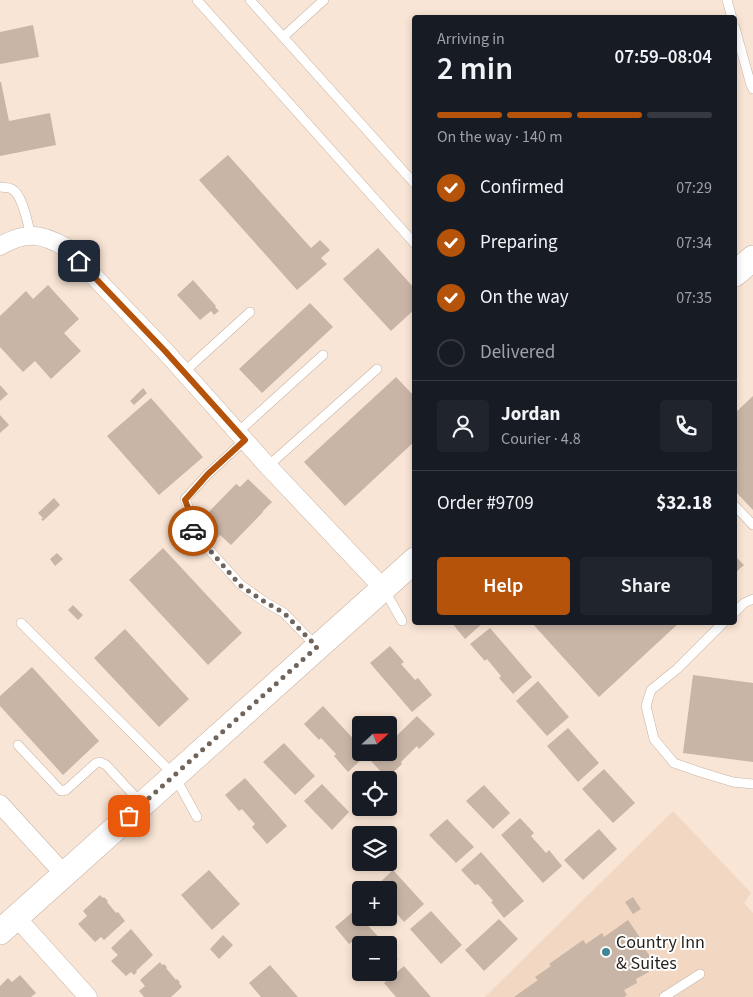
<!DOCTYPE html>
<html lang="en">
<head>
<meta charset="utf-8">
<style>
	body { margin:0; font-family:"Source Sans 3",sans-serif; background:#20242c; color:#f1f3f6; height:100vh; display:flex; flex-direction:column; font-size:19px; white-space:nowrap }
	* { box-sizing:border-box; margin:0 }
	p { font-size:16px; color:#9ea1a6 }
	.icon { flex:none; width:28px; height:28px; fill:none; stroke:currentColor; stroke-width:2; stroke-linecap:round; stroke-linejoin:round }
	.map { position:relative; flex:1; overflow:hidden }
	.sheet { position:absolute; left:412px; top:15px; width:325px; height:610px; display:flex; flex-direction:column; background:#171b24; border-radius:5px; box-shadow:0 2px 8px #0003 }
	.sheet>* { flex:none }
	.needle { width:32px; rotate:68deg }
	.controls { position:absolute; left:352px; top:716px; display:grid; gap:10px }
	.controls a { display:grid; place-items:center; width:45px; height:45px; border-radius:5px; background:#171b24; box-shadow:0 2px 8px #0003; font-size:25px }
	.pin { position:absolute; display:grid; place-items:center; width:42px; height:42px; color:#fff; margin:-21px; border-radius:10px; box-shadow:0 2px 8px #0006 }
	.courier { position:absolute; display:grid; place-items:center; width:50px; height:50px; margin:-25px; border:4px solid #b45309; border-radius:50%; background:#fff; color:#222; box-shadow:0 1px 6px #0007 }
	.headline em { font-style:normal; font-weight:600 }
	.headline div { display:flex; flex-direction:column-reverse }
	.headline { display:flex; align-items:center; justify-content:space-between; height:85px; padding:0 25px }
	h1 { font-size:32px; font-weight:600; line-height:38px }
	.bar { display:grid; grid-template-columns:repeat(4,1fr); gap:8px 5px; align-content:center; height:60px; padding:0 25px }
	.bar i { height:6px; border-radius:4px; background:#363941 }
	.bar .active { background:#b45309 }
	.bar p { grid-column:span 4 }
	.line { display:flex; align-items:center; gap:12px; padding:0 25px; border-top:1px solid #363941 }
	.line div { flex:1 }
	.round { display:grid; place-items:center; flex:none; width:52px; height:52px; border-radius:5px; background:#20242c }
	ol { padding:0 25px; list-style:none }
	li { display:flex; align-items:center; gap:15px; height:55px }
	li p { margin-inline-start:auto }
	li .icon { padding:5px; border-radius:50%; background:#b45309; color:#fff; stroke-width:4 }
	li:last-child { color:#9ea1a6 }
	li i { width:28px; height:28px; border:2px solid #363941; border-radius:50% }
	.primary-button { display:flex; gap:10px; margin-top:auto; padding:10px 25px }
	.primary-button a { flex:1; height:58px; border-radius:5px; background:#b45309; color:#fff; font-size:20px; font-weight:600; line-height:58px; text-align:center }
	.primary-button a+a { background:#20242c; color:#f1f3f6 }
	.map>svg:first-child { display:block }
</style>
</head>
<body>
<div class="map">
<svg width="753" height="997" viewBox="0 0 753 997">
	<rect width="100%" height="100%" fill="#f9e5d5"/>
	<path fill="#f2d7c2" d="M673,811L751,893L744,903L753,913V997H485Z"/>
	<path fill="#c8b5a6" d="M33,25L39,57L0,64V32Z
		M0,82H1L9,121L50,113L56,145L0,156Z
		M228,155L311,248L320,240L330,250L321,258L327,264L297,290L199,180Z
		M378,248L415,289V309L391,331L343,279Z
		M193,280L216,306L215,307L219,311L214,315L211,311L200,320L177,295Z
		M48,285L79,319L64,333L81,351L51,379L35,361L23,372L0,347V316L26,291L33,299Z
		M310,303L333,327L262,393L239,369Z
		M396,377L415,397V441L345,506L304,462Z
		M0,385L8,394L0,401Z
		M143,388L147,393L134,405L130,401Z
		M753,396V510L735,491V413Z
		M151,398L203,457L159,495L107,436Z
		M0,415L9,425L0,433Z
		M248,479L272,502L263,511V512L231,545L220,535L216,539L201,524L205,520L203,518L236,484L240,487Z
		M54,498L60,505L43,521L41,519L43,518L38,513Z
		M163,548L242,633L208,665L129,580Z
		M57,553L63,559L55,566L50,559Z
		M735,556L744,565L735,573Z
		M73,605L83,615L78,620L68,610Z
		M451,622H484L465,639Z
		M531,622H680L599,697Z
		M490,628L532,677L513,694L499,678L501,676L487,659L485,661L470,644Z
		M125,629L189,699L159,727L94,658Z
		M390,646L404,662L401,664L415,680L418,678L432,695L412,712L370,663Z
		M32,667L99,741L63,775L0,706V696Z
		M693,675L753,683V762L683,753Z
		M538,681L569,717L547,736L516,701Z
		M323,706L361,747V752H366L367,754L348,772L334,756L336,754L321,738L319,740L304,724Z
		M417,716L435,734L419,749L417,746L401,762L402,764L387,778L371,761L379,752H389V743Z
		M568,728L599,763L578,782L547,746Z
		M284,743L315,776L295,795L263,762Z
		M604,769L635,803L613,823L582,789Z
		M245,778L287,826L267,844L252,827L255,824L242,809L239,811L225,795Z
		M322,784L349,812L332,830L304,801Z
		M484,785L510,813L493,829L466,801Z
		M520,818L534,833L531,836L546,853L549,850L562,866L543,883L501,835Z
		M447,819L474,847L456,863L429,835Z
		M599,829L617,849L583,880L564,860Z
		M481,852L524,901L504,918L491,902L493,901L478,884L475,885L461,870Z
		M209,870L240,904L212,930L181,895Z
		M393,870L424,904L404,922L389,905V890H374L373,889Z
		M100,895L103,898L104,897L108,901L107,902L116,913L118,912L125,921L104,940L101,937L95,942L78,924L87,916L83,911Z
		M633,897L641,909L633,914L625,902Z
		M355,910L361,918L386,945H361V953L352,942L349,944L335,927Z
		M431,911L462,945L441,964L410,929Z
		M499,919L518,939L484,971L465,950Z
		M628,920L641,939L639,941L652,959L646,963L649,972L636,979L637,983L624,990L627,995L624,997H514L538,980L535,977L551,966L549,964L583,940L586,944L602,933L604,937Z
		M131,929L153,955L136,971L137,972L134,975L131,972L126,976L111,961L118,955L111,948Z
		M223,935L233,945L219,959L210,949Z
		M389,948L398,959L389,966Z
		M160,962L162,965L164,964L167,967L166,968L176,980L177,979L180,982L179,983L182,987L171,997H144L139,991L145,986L140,980Z
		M270,965L298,997H261L249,983Z
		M404,966L431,997H396L384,983Z
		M20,975L36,993L31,997H0V986L8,978L12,982Z"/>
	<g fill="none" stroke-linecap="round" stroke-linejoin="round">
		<defs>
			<path id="lane" d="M197,0L415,244
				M250,0L415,184
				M727,0L732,18
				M735,28L751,85L753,89
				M283,37L324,0
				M0,187C4,188 8,187 12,189C23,195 28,225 31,236
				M184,372L250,312
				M238,432L323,355
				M245,440L208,474L185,499L193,519V532L241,585L265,602L284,613L317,647
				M268,466L377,369
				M735,506L753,525
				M384,589L402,621
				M735,612L744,603L753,599
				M724,622L677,669L651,690L646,706L654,739L674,763L700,772L733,782L753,784
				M21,623L174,775L197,817
				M18,745L61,791L66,790L96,763L100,762L106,765L142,804
				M664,997L700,974"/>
			<path id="street" d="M0,246C26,231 41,233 67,248L165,351L264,462L383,588
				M0,804L64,874
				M17,918L88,997"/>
			<path id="secondary" d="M735,274L753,258
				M0,932L415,560"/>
		</defs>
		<use href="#lane" stroke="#c7b3a4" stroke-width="10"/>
		<use href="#street" stroke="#c7b3a4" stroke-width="19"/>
		<use href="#secondary" stroke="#c7b3a4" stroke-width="26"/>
		<use href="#lane" stroke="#fff" stroke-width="9"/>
		<use href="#street" stroke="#fff" stroke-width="18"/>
		<use href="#secondary" stroke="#fff" stroke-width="25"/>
	</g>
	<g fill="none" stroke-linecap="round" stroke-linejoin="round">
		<path stroke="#70645b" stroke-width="5" stroke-dasharray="0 9" d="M129,816L317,647L284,613L265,602L241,586L193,531"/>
		<path stroke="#b45309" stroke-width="6" d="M79,261L165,351L245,440L208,474L185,500L192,518L193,531"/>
	</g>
	<circle fill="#418494" stroke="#fff" stroke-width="2" cx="606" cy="952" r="5"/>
	<g text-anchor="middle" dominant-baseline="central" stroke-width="4" stroke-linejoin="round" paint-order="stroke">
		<g font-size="18" fill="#261f19" stroke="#fff" text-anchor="start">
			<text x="616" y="942">Country Inn<tspan x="616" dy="21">&amp; Suites</tspan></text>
		</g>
	</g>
</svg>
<div class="controls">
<a><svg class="needle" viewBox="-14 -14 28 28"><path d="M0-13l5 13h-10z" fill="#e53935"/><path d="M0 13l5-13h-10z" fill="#9ea1a6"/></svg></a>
<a><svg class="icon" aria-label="locate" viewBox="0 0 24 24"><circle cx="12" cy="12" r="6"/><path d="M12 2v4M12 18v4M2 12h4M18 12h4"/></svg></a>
<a><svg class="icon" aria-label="layers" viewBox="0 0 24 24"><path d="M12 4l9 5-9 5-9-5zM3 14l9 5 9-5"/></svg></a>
<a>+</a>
<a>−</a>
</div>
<div class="pin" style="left:129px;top:816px;background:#ea580c"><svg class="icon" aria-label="bag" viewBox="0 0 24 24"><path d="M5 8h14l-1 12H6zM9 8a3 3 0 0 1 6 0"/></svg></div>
<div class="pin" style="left:79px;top:261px;background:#1f2937"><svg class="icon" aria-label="home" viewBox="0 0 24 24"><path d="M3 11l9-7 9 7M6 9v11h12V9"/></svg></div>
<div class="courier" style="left:193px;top:531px"><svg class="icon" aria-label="car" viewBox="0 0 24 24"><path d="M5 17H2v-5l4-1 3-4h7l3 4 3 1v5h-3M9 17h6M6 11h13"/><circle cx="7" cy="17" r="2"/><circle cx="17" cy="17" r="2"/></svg></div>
<section class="sheet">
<div class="headline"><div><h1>2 min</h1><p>Arriving in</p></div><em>07:59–08:04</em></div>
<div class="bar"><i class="active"></i><i class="active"></i><i class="active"></i><i></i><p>On the way · 140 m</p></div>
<ol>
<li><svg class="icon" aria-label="check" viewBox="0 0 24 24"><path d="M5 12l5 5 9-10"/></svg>Confirmed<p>07:29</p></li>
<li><svg class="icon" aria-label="check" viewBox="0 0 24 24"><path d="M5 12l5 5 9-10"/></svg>Preparing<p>07:34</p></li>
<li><svg class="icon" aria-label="check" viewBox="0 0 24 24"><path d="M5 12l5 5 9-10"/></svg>On the way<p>07:35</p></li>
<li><i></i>Delivered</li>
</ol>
<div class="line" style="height:90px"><a class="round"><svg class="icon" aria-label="person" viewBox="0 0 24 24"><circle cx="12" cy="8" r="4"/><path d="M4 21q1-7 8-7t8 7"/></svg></a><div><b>Jordan</b><p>Courier · 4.8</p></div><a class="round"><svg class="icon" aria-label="phone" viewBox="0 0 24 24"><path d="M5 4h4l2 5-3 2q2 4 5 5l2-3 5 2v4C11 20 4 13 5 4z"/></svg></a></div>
<div class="line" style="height:65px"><div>Order #9709</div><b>$32.18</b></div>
<div class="primary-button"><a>Help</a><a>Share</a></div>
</section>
</div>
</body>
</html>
